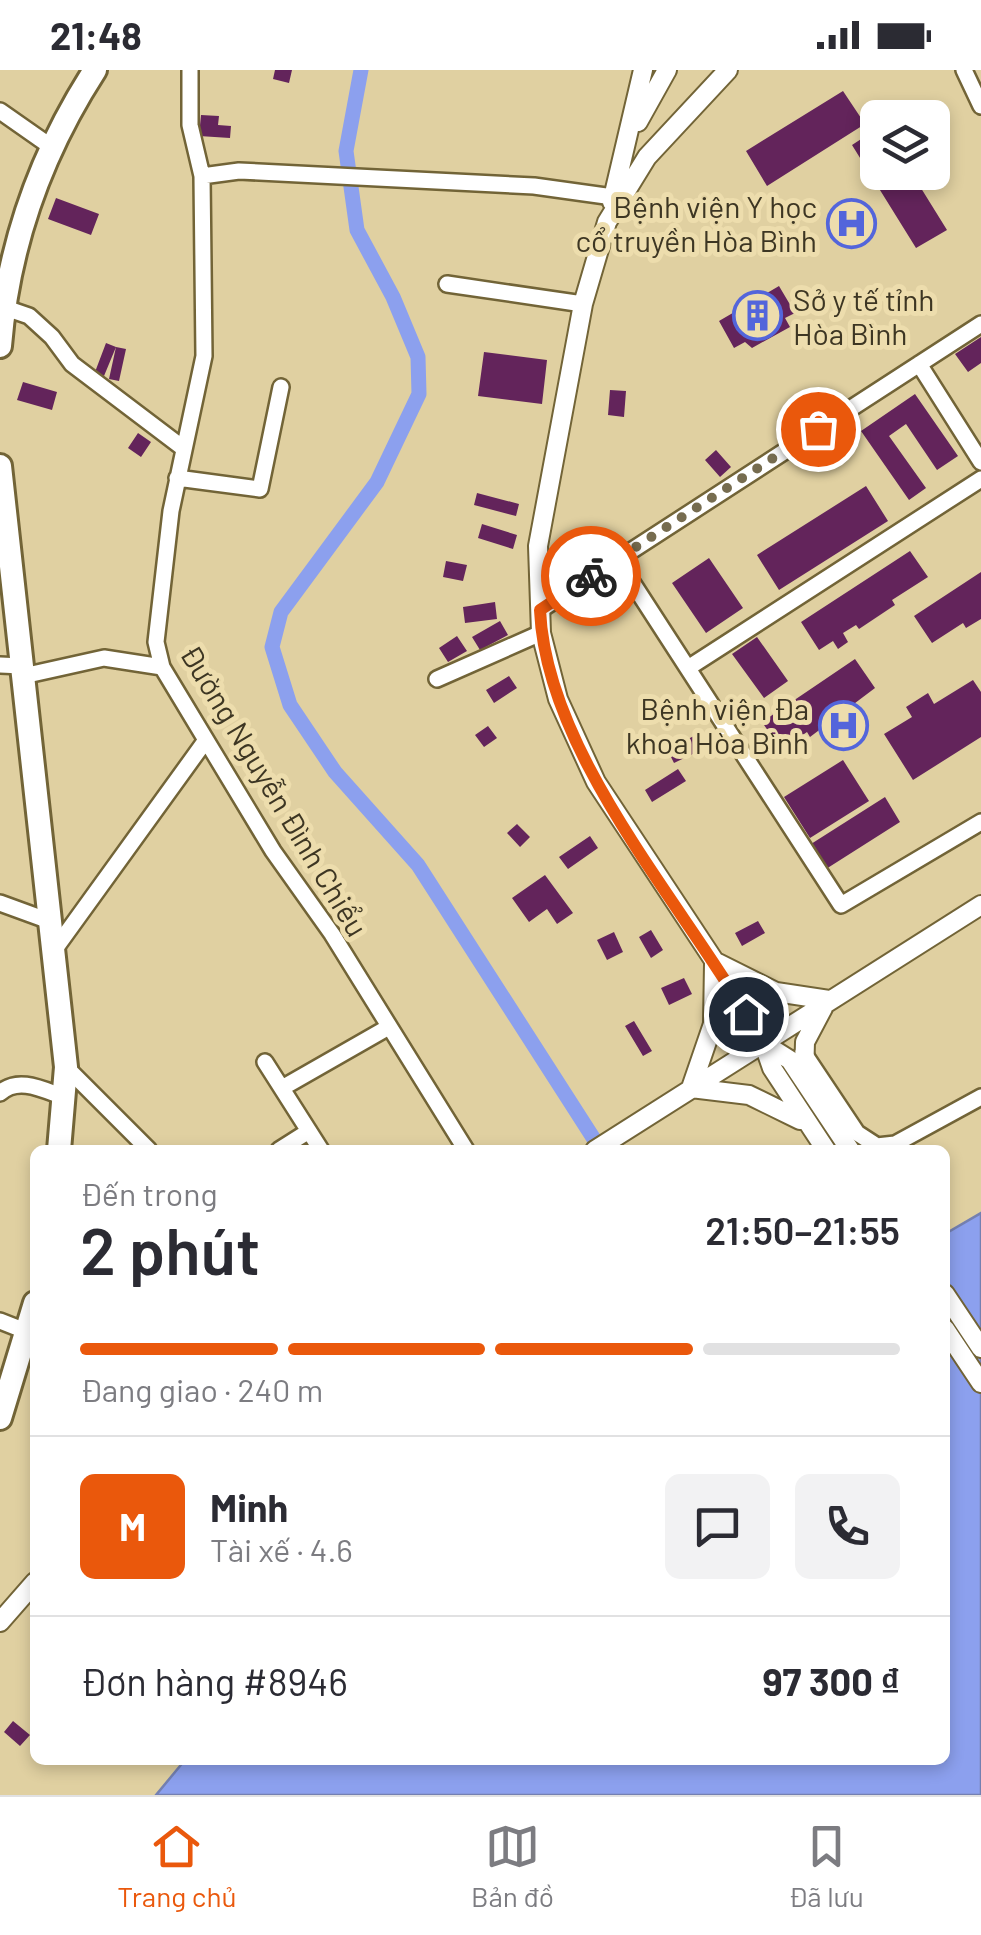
<!DOCTYPE html>
<html lang="vi">
<head>
<meta charset="utf-8">
<style>
	body { margin:0; font-family:Barlow,sans-serif; background:#f2f2f3; color:#2b2b33; height:100vh; display:flex; flex-direction:column; font-size:38px; white-space:nowrap }
	* { box-sizing:border-box; margin:0 }
	p { font-size:32px; color:#7c7c81 }
	.icon { flex:none; width:55px; height:55px; fill:none; stroke:currentColor; stroke-width:2; stroke-linecap:round; stroke-linejoin:round }
	.map { position:relative; flex:1; overflow:hidden }
	.panel { position:absolute; left:30px; top:1075px; width:920px; height:620px; display:flex; flex-direction:column; background:#fff; border-radius:15px; box-shadow:0 5px 15px #0003 }
	.panel>* { flex:none }
	.buttons { position:absolute; left:860px; top:30px; display:grid; gap:20px }
	.buttons a { display:grid; place-items:center; width:90px; height:90px; border-radius:15px; background:#fff; box-shadow:0 5px 15px #0003; font-size:50px }
	.pin { position:absolute; display:grid; place-items:center; width:85px; height:85px; color:#fff; margin:-42px; border:5px solid #fff; border-radius:50%; box-shadow:0 2px 10px #0007 }
	.courier { position:absolute; display:grid; place-items:center; width:100px; height:100px; margin:-50px; border:8px solid #ea580c; border-radius:50%; background:#fff; color:#222; box-shadow:0 2px 12px #0007 }
	.summary em { font-style:normal; font-weight:600 }
	.summary div { display:flex; flex-direction:column-reverse }
	.summary { display:flex; align-items:center; justify-content:space-between; height:170px; padding:0 50px }
	h1 { font-size:65px; font-weight:600; line-height:75px }
	.bar { display:grid; grid-template-columns:repeat(4,1fr); gap:15px 10px; align-content:center; height:120px; padding:0 50px }
	.bar i { height:12px; border-radius:8px; background:#e1e1e2 }
	.bar .selected { background:#ea580c }
	.bar p { grid-column:span 4 }
	.line { display:flex; align-items:center; gap:25px; padding:0 50px; border-top:2px solid #e1e1e2 }
	.line div { flex:1 }
	.round { display:grid; place-items:center; flex:none; width:105px; height:105px; border-radius:15px; background:#f2f2f3 }
	.status { display:flex; justify-content:space-between; align-items:center; height:70px; padding:0 50px; background:#fff; direction:ltr }
	.status svg { height:28px; fill:currentColor }
	.dock { display:flex; justify-content:space-around; align-items:center; height:140px; border-top:2px solid #e1e1e2; background:#fff; font-size:28px; color:#7c7c81 }
	.dock a { display:grid; justify-items:center; gap:5px }
	.dock .selected { color:#ea580c }
	.map>svg:first-child { display:block }
</style>
</head>
<body>
<div class="status"><b>21:48</b><svg viewBox="0 0 49 12"><path d="M0 12V9h3v3zM5 12V6h3v6zM10 12V3h3v9zM15 12V0h3v12zM26 1h20v11H26zM47 4h2v5h-2z"/></svg></div>
<div class="map">
<svg width="981" height="1725" viewBox="0 0 981 1725">
	<rect width="100%" height="100%" fill="#e0d0a1"/>
	<path fill="#8ca0ee" stroke="#7480b1" stroke-width="2.5" d="M981,1143V1725H156L185,1690H945V1164Z"/>
	<g fill="none" stroke-linecap="round" stroke-linejoin="round">
		<path stroke="#8ca0ee" stroke-width="15" d="M361,0L346,81L357,160L393,227L418,287L419,324L377,412L281,542L272,577L290,635L335,702L418,795L601,1080"/>
	</g>
	<path fill="#63245b" d="M275,0H292L289,13L273,9Z
		M843,21L865,54L767,116L746,81Z
		M201,45L219,46L218,55L231,56L230,68L199,66Z
		M878,58V102H911L947,160L916,178L852,75Z
		M56,128L99,144L91,165L48,149Z
		M779,216L795,243L785,248L790,257L752,278L745,272L734,278L719,251Z
		M981,267V293L968,302L955,284Z
		M106,273L116,277L104,306L95,302Z
		M116,277L126,279L119,311L109,309Z
		M484,282L547,290L542,334L478,326Z
		M23,312L57,322L52,340L17,330Z
		M610,320L626,321L624,347L608,345Z
		M915,324L958,386L937,400L906,354L889,366L926,418L909,430L861,361Z
		M138,363L151,372L141,387L128,378Z
		M716,380L731,397L720,407L705,390Z
		M866,416L888,451L779,520L757,485Z
		M477,423L519,434L516,446L474,435Z
		M482,454L517,465L513,479L478,468Z
		M910,481L928,507L892,530L895,535L859,559L856,555L843,563L848,572L838,579L833,571L819,580L801,552Z
		M709,488L743,538L706,563L672,513Z
		M446,491L467,495L463,511L443,507Z
		M981,502V549L966,558L963,553L932,573L914,546Z
		M495,532L497,549L465,553L463,537Z
		M500,551L508,565L480,580L472,567Z
		M457,566L467,581L448,592L439,578Z
		M757,567L788,611L764,628L732,584Z
		M855,589L875,618L810,667L807,662L781,680L762,652Z
		M509,606L517,618L494,633L486,620Z
		M973,610L981,622V667L913,710L884,664L912,647L906,637L928,623L934,634Z
		M488,656L497,668L484,677L475,665Z
		M694,666L701,680L674,693L667,679Z
		M843,690L869,731L810,768L784,727Z
		M678,699L686,711L652,732L645,720Z
		M885,727L900,752L826,799L811,774Z
		M517,754L530,767L520,777L507,763Z
		M590,766L598,778L568,799L559,787Z
		M545,805L573,843L557,854L547,839L529,852L512,828Z
		M758,851L765,863L742,876L735,863Z
		M651,860L663,880L651,888L639,867Z
		M614,862L623,882L607,890L597,870Z
		M684,908L692,924L669,935L661,918Z
		M634,951L652,981L643,986L625,956Z
		M13,1651L30,1665L20,1676L4,1662Z"/>
	<g fill="none" stroke-linecap="round" stroke-linejoin="round">
		<defs>
			<path id="minor" d="M190,0V55L202,106L204,286L171,441L156,572L162,597L273,781L332,864L466,1080
				M964,0L981,36
				M0,41L50,76
				M202,106L239,101L534,116L613,127
				M447,214L583,234
				M0,236L29,246L52,267L72,294L183,378
				M919,294L981,392
				M177,408L260,419L281,317
				M617,489L841,835L981,752
				M540,540L981,254
				M0,595L22,596
				M688,598L981,409
				M23,606L104,588L162,597
				M437,609L541,563
				M0,833L52,852
				M55,879L206,670
				M803,982L857,1063L877,1076L895,1074L981,1027
				M265,992L321,1080
				M66,997L149,1080
				M282,1018L387,958
				M0,1023C18,1006 44,1020 64,1027
				M279,1080L309,1061
				M0,1251L28,1262"/>
			<path id="major" d="M728,0L647,87L607,152L583,234L538,476L541,563L558,629L596,712L713,889L763,972L772,998L826,1080
				M638,52L667,0
				M612,132L643,0
				M718,893L776,922L829,930
				M714,894L713,954L691,1018L749,1025L800,1050
				M763,973L790,990L850,1080
				M804,1007L805,972L823,938
				M595,1080L981,835
				M945,1224L981,1278
				M945,1259L981,1313
				M0,1552L35,1512"/>
			<path id="highway" d="M0,276C8,175 40,85 95,0
				M0,396L66,997L59,1080
				M0,1348L35,1233"/>
		</defs>
		<use href="#minor" stroke="#726437" stroke-width="20"/>
		<use href="#major" stroke="#726437" stroke-width="22"/>
		<use href="#highway" stroke="#726437" stroke-width="28"/>
		<use href="#minor" stroke="#fff" stroke-width="15"/>
		<use href="#major" stroke="#fff" stroke-width="18"/>
		<use href="#highway" stroke="#fff" stroke-width="22"/>
	</g>
	<g fill="none" stroke-linecap="round" stroke-linejoin="round">
		<path stroke="#766c4f" stroke-width="10" stroke-dasharray="0 18" d="M591,506L818,359"/>
		<path stroke="#ea580c" stroke-width="12" d="M591,506L540,540C546,680 676,826 746,944"/>
	</g>
	<defs>
		<symbol id="hospital-ring" viewBox="-11 -11 22 22"><circle r="9.5" fill="#edddad" stroke="#5365db" stroke-width="1.5"/><path d="M-5-5h3v3.5h4V-5h3V5h-3V1.5h-4V5h-3Z" fill="#5365db"/></symbol>
		<symbol id="building-ring" viewBox="-11 -11 22 22"><circle r="9.5" fill="#edddad" stroke="#5365db" stroke-width="1.5"/><path d="M-4-6H4V6H1V3H-1V6H-4ZM-2.5-4.3h1.7v1.8h-1.7ZM.8-4.3h1.7v1.8H.8ZM-2.5-1h1.7V.8h-1.7ZM.8-1h1.7V.8H.8Z" fill="#5365db"/></symbol>
	</defs>
	<g fill-rule="evenodd">
		<use href="#hospital-ring" x="824" y="126" width="55" height="55"/>
		<use href="#building-ring" x="730" y="218" width="55" height="55"/>
		<use href="#hospital-ring" x="816" y="628" width="55" height="55"/>
	</g>
	<g text-anchor="middle" dominant-baseline="central" stroke-width="10" stroke-linejoin="round" paint-order="stroke">
		<g font-size="30" fill="#3d3623" stroke="#edddad" text-anchor="end">
			<text x="817" y="136">Bệnh viện Y học<tspan x="817" dy="34">cổ truyền Hòa Bình</tspan></text>
			<text x="793" y="229" text-anchor="start">Sở y tế tỉnh<tspan x="793" dy="34">Hòa Bình</tspan></text>
			<text x="809" y="638">Bệnh viện Đa<tspan x="809" dy="34">khoa Hòa Bình</tspan></text>
		</g>
		<g font-size="30" fill="#3d3623" stroke="#edddad">
			<text transform="translate(275 720) rotate(59)">Đường Nguyễn Đình Chiểu</text>
		</g>
	</g>
</svg>
<div class="buttons">
<a><svg class="icon" aria-label="layers" viewBox="0 0 24 24"><path d="M12 4l9 5-9 5-9-5zM3 14l9 5 9-5"/></svg></a>
</div>
<div class="pin" style="left:818px;top:359px;background:#ea580c"><svg class="icon" aria-label="bag" viewBox="0 0 24 24"><path d="M5 8h14l-1 12H6zM9 8a3 3 0 0 1 6 0"/></svg></div>
<div class="pin" style="left:746px;top:944px;background:#1f2937"><svg class="icon" aria-label="home" viewBox="0 0 24 24"><path d="M3 11l9-7 9 7M6 9v11h12V9"/></svg></div>
<div class="courier" style="left:591px;top:506px"><svg class="icon" aria-label="bike" viewBox="0 0 24 24"><circle cx="6" cy="16" r="4"/><circle cx="18" cy="16" r="4"/><path d="M6 16l4-8h5l3 8M10 8l3 8H6M13 5h3"/></svg></div>
<section class="panel">
<div class="summary"><div><h1>2 phút</h1><p>Đến trong</p></div><em>21:50–21:55</em></div>
<div class="bar"><i class="selected"></i><i class="selected"></i><i class="selected"></i><i></i><p>Đang giao · 240 m</p></div>
<div class="line" style="height:180px"><b class="round" style="background:#ea580c;color:#fff">M</b><div><b>Minh</b><p>Tài xế · 4.6</p></div><a class="round"><svg class="icon" aria-label="chat" viewBox="0 0 24 24"><path d="M4 5h16v11H9l-5 4z"/></svg></a><a class="round"><svg class="icon" aria-label="phone" viewBox="0 0 24 24"><path d="M5 4h4l2 5-3 2q2 4 5 5l2-3 5 2v4C11 20 4 13 5 4z"/></svg></a></div>
<div class="line" style="height:130px"><div>Đơn hàng #8946</div><b>97 300 ₫</b></div>
</section>
</div>
<nav class="dock">
<a class="selected"><svg class="icon" aria-label="home" viewBox="0 0 24 24"><path d="M3 11l9-7 9 7M6 9v11h12V9"/></svg>Trang chủ</a>
<a><svg class="icon" aria-label="map" viewBox="0 0 24 24"><path d="M3 6l6-2 6 2 6-2v14l-6 2-6-2-6 2zM9 4v14M15 6v14"/></svg>Bản đồ</a>
<a><svg class="icon" aria-label="saved" viewBox="0 0 24 24"><path d="M7 4h10v16l-5-4-5 4z"/></svg>Đã lưu</a>
</nav>
</body>
</html>
